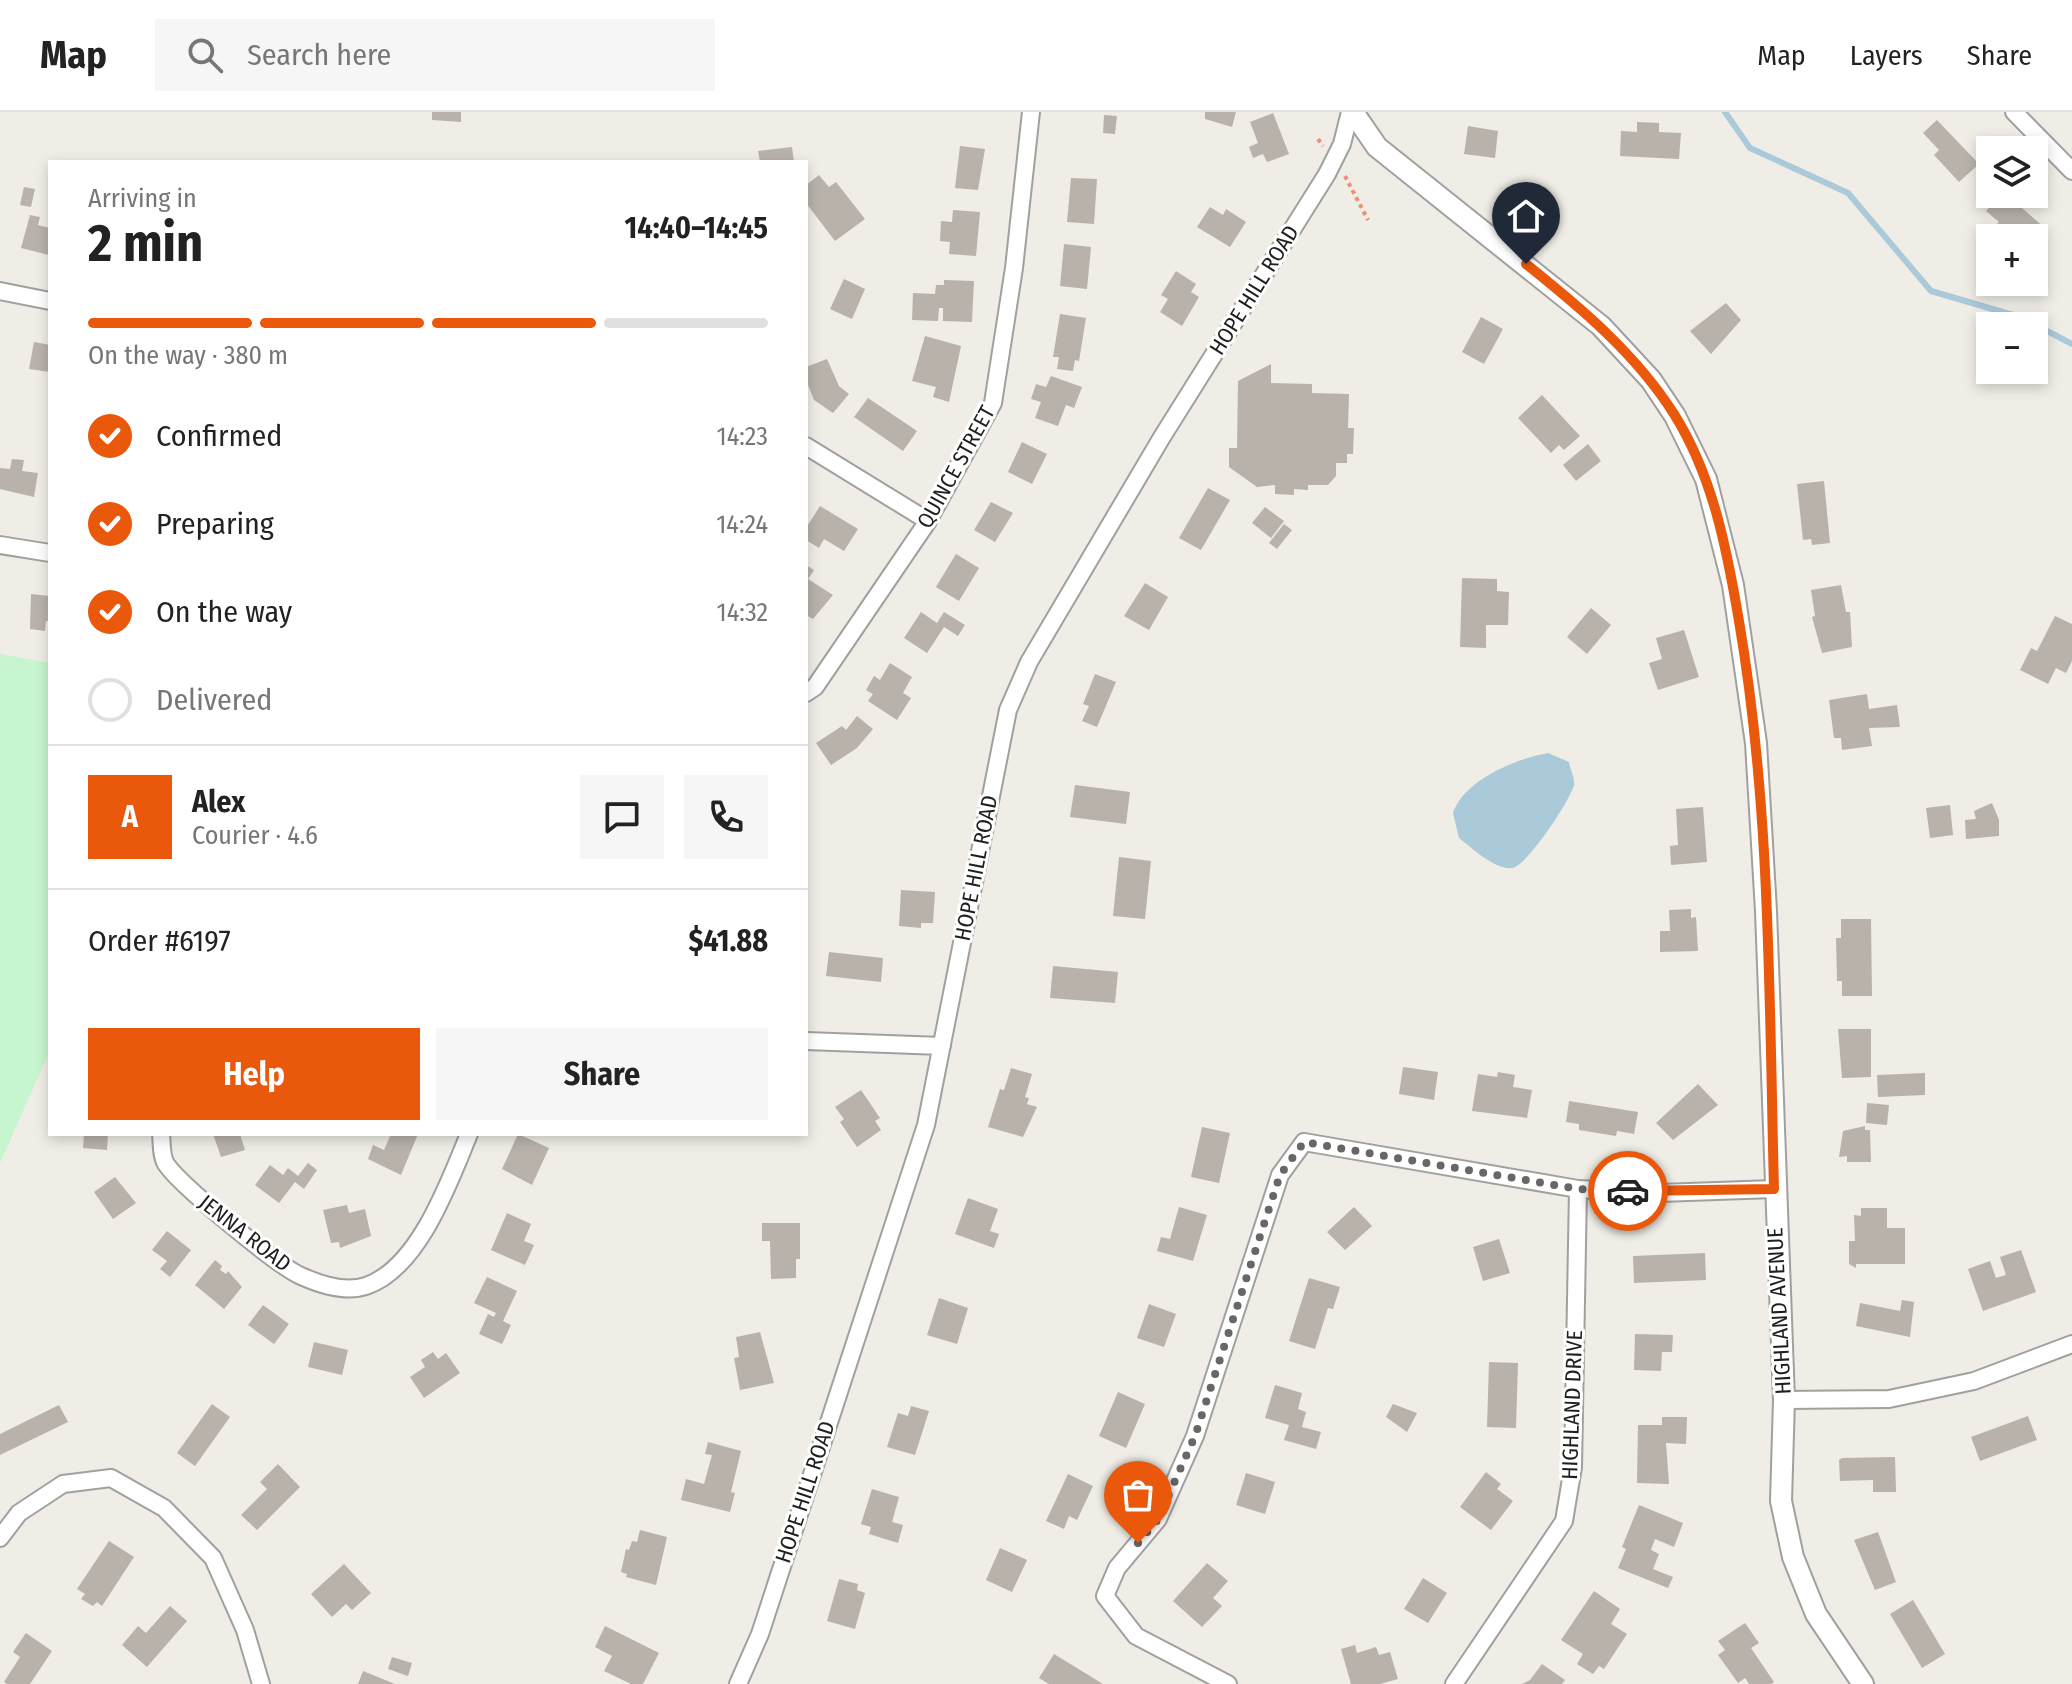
<!DOCTYPE html>
<html lang="en">
<head>
<meta charset="utf-8">
<style>
	body { margin:0; font-family:"Fira Sans Condensed",sans-serif; background:#f6f6f6; color:#222; height:100vh; display:flex; flex-direction:column; font-size:30px; white-space:nowrap }
	* { box-sizing:border-box; margin:0 }
	p { font-size:26px; color:#767676 }
	.icon { flex:none; width:44px; height:44px; fill:none; stroke:currentColor; stroke-width:2; stroke-linecap:round; stroke-linejoin:round }
	.map { position:relative; flex:1; overflow:hidden }
	.sheet { position:absolute; left:48px; top:48px; width:760px; height:976px; display:flex; flex-direction:column; background:#fff; border-radius:0px; box-shadow:0 4px 12px #0003 }
	.sheet>* { flex:none }
	.buttons { position:absolute; left:1976px; top:24px; display:grid; gap:16px }
	.buttons a { display:grid; place-items:center; width:72px; height:72px; border-radius:0px; background:#fff; box-shadow:0 4px 12px #0003; font-size:40px }
	.pin { position:absolute; display:grid; place-items:center; width:68px; height:68px; color:#fff; margin:-82px -34px; border-radius:50% 50% 50% 0; rotate:-45deg; box-shadow:0 0 8px #0007 }
	.pin .icon { rotate:45deg }
	.courier { position:absolute; display:grid; place-items:center; width:80px; height:80px; margin:-40px; border:6px solid #ea580c; border-radius:50%; background:#fff; color:#222; box-shadow:0 2px 10px #0007 }
	.overview em { font-style:normal; font-weight:700 }
	.overview div { display:flex; flex-direction:column-reverse }
	.overview { display:flex; align-items:center; justify-content:space-between; height:136px; padding:0 40px }
	h1 { font-size:52px; font-weight:700; line-height:60px }
	.bar { display:grid; grid-template-columns:repeat(4,1fr); gap:12px 8px; align-content:center; height:96px; padding:0 40px }
	.bar i { height:10px; border-radius:6px; background:#e0e0e0 }
	.bar .current { background:#ea580c }
	.bar p { grid-column:span 4 }
	.line { display:flex; align-items:center; gap:20px; padding:0 40px; border-top:2px solid #e0e0e0 }
	.line div { flex:1 }
	.round { display:grid; place-items:center; flex:none; width:84px; height:84px; border-radius:0px; background:#f6f6f6 }
	ol { padding:0 40px; list-style:none }
	li { display:flex; align-items:center; gap:24px; height:88px }
	li p { margin-inline-start:auto }
	li .icon { padding:8px; border-radius:50%; background:#ea580c; color:#fff; stroke-width:4 }
	li:last-child { color:#767676 }
	li i { width:44px; height:44px; border:4px solid #e0e0e0; border-radius:50% }
	.primary-button { display:flex; gap:16px; margin-top:auto; padding:16px 40px }
	.primary-button a { flex:1; height:92px; border-radius:0px; background:#ea580c; color:#fff; font-size:32px; font-weight:700; line-height:92px; text-align:center }
	.primary-button a+a { background:#f6f6f6; color:#222 }
	header { display:flex; align-items:center; gap:48px; box-sizing:border-box; height:112px; padding:0 40px; background:#fff; border-bottom:2px solid #e0e0e0 }
	header strong { font-size:38px }
	nav { display:flex; gap:44px; margin-inline-start:auto; font-size:28px }
	.search { width:560px; height:72px; background:#f6f6f6; display:flex; align-items:center; gap:20px; box-sizing:border-box; padding:0 28px; border-radius:0px; color:#767676; font-size:30px }
	.map>svg:first-child { display:block }
</style>
</head>
<body>
<header>
<strong>Map</strong>
<div class="search"><svg class="icon" aria-label="search" viewBox="0 0 24 24"><circle cx="10" cy="10" r="6"/><path d="M15 15l6 6"/></svg>Search here</div>
<nav><a>Map</a><a>Layers</a><a>Share</a></nav>
</header>
<div class="map">
<svg width="2072" height="1572" viewBox="0 0 2072 1572">
	<rect width="100%" height="100%" fill="#efede6"/>
	<path fill="#c6f5cf" d="M0,542L50,551V938L0,1051Z"/>
	<path fill="#aac9d9" d="M1548,641L1569,650C1570,658 1575,665 1574,673C1570,689 1526,755 1512,756C1495,758 1472,736 1459,726L1453,701C1465,667 1516,647 1548,641Z"/>
	<g fill="none" stroke-linecap="round" stroke-linejoin="round">
		<path stroke="#aac9d9" stroke-width="6" d="M1725,0L1750,36L1848,81L1931,179L2020,205L2072,232"/>
	</g>
	<path fill="#b8b2ab" d="M432,0H461V10L432,8Z
		M1205,0H1236L1232,15L1205,7Z
		M1273,1L1289,42L1267,50L1263,42L1253,46L1249,35L1258,31L1250,10Z
		M1104,3L1117,4L1115,22L1103,21Z
		M1937,8L1979,52L1959,70L1934,43L1939,38L1923,21Z
		M1637,10L1659,11V20L1681,21L1679,47L1620,44L1621,19L1637,20Z
		M1468,14L1498,19L1495,46L1464,42Z
		M960,34L985,37L978,78L955,76Z
		M792,35L794,50H760L758,39Z
		M819,63L829,75L836,70L865,107L835,129L806,91V73Z
		M1071,66L1097,67L1094,112L1067,110Z
		M24,75L35,77L31,95L20,93Z
		M2001,82H2006L2046,117L2034,131V126H2017L2008,119L2004,124L1994,115L1999,110L1986,99Z
		M1210,95L1223,103L1226,97L1246,110L1230,135L1197,115Z
		M953,98L980,100L976,144L949,142L950,130L940,129L941,109L952,110Z
		M30,103L40,105L38,113L50,116L49,143L21,136Z
		M1064,132L1091,135L1087,177L1060,174Z
		M1176,159L1196,172L1191,180L1199,185L1182,214L1160,200L1168,187L1161,183Z
		M844,167L865,177L852,207L830,197Z
		M944,168L974,169L972,210L943,209V196H939L938,209L912,208L913,181L935,182L936,173H944Z
		M1726,191L1741,208L1711,242L1690,219Z
		M1060,202L1086,206L1079,249L1075,248L1073,259L1057,257L1059,245H1053Z
		M1481,205L1503,217L1484,252L1462,240Z
		M925,224L961,234L949,290L933,285L936,275L912,269Z
		M34,230L50,233V260L29,257Z
		M827,247L839,274L849,282L833,301L814,288L806,268V255Z
		M1271,252V271L1312,272V281L1349,282L1348,316H1354L1353,342H1347V351H1336V364L1328,373H1308V378L1294,377V383L1275,382V373L1257,375L1229,355V336H1237L1238,269Z
		M1051,264L1082,275L1074,296L1066,293L1058,314L1035,306L1041,290L1031,287L1036,272L1046,275Z
		M1542,283L1580,324L1564,338L1559,333L1551,341L1518,306Z
		M868,286L917,319L903,339L854,305Z
		M1022,330L1047,342L1032,372L1008,360Z
		M1588,332L1601,349L1576,369L1563,353Z
		M12,347L24,348L22,359L38,361L34,385L0,377V356L10,357Z
		M1824,369L1830,431L1812,433L1811,427L1803,428L1797,372Z
		M1208,376L1230,388L1201,438L1179,426Z
		M991,390L1013,401L995,430L974,418Z
		M820,394L858,417L844,439L824,427L819,436L806,428V416Z
		M1265,395L1284,409L1271,426L1252,411Z
		M1284,412L1292,418L1277,437L1269,431Z
		M956,442L979,456L959,489L936,475Z
		M806,453L814,458L808,467L833,483L813,507L806,503Z
		M1462,466L1497,467V479L1509,480L1508,513H1486V536L1460,535Z
		M1145,471L1168,485L1149,518L1124,504Z
		M1841,473L1846,500H1850L1852,535L1822,541L1812,505L1815,504L1811,478Z
		M31,482L50,484V509H46L45,519L30,517Z
		M1591,496L1611,513L1587,542L1567,525Z
		M921,500L937,511L944,500L965,513L958,524L944,515L927,541L904,526Z
		M2055,504L2072,512V549L2066,561L2056,556L2048,572L2020,558L2031,536L2037,539Z
		M1684,518L1699,565L1658,578L1649,551L1662,547L1656,526Z
		M890,551L912,565L903,581L911,586L897,608L868,589L873,582L866,578L874,564L880,568Z
		M1095,562L1116,570L1097,615L1082,609L1089,594L1083,592Z
		M1867,582L1869,597L1897,593L1900,615L1869,616L1872,634L1842,638L1841,626H1834L1829,588Z
		M857,604L873,617L857,636L831,653L816,631L842,614L846,618Z
		M1075,673L1130,680L1126,712L1070,705Z
		M1992,691L1999,708V724L1966,727L1965,708L1976,707L1974,699Z
		M1950,693L1953,723L1930,726L1926,696Z
		M1703,695L1707,750L1671,753L1670,734L1678,733L1676,697Z
		M1119,745L1151,749L1145,807L1113,804Z
		M901,778L935,780L933,811H921V816L899,814Z
		M1691,797V806L1696,805L1698,839L1660,840V819H1670L1669,798Z
		M1841,807H1871L1872,884H1842V869H1837L1836,826H1841Z
		M829,840L883,846L881,870L826,864Z
		M1053,854L1118,860L1115,891L1050,886Z
		M1838,917H1871V965L1842,966Z
		M1403,955L1438,960L1434,988L1399,982Z
		M1011,956L1032,962L1025,985L1029,986L1027,992L1037,995L1023,1025L988,1015L1000,977L1004,978Z
		M1498,960L1515,963L1513,975L1532,978L1527,1006L1472,999L1478,962L1497,965Z
		M1925,961V983L1878,985L1877,963Z
		M1698,972L1718,993L1673,1028L1656,1011Z
		M861,978L880,1006L875,1009L881,1018L857,1035L840,1010L844,1007L835,995Z
		M1569,989L1638,1000L1634,1022L1617,1019L1616,1024L1579,1018V1012L1566,1010Z
		M1867,991L1889,993L1887,1013L1866,1011Z
		M1865,1014V1018H1870L1871,1050H1847V1044L1839,1045L1843,1019Z
		M1202,1015L1230,1021L1219,1071L1191,1065Z
		M84,1022H108L107,1038L83,1036Z
		M213,1022H240L245,1038L221,1045Z
		M391,1022H418L401,1063L368,1047L373,1033L384,1038Z
		M518,1022L549,1036L532,1073L502,1057Z
		M308,1051L317,1058L304,1077L295,1070L279,1091L255,1073L270,1053L283,1063L288,1056L298,1064Z
		M115,1065L136,1091L113,1107L94,1080Z
		M968,1086L998,1097L990,1119L999,1122L994,1136L955,1122Z
		M347,1093L349,1101L365,1097L371,1124L340,1136L339,1130L331,1131L323,1098Z
		M1179,1095L1207,1103L1193,1149L1157,1139L1161,1125L1170,1127Z
		M1354,1095L1372,1114L1345,1138L1327,1120Z
		M1861,1096H1887V1116H1905V1152H1856V1156L1849,1152V1129H1855L1854,1103L1861,1104Z
		M507,1101L531,1112L524,1129L534,1133L525,1153L491,1138Z
		M762,1111H800V1147H796V1166L771,1167L770,1129H762Z
		M167,1119L191,1138L170,1165L160,1157L167,1149L152,1138Z
		M1499,1127L1510,1161L1483,1169L1473,1135Z
		M2021,1138L2036,1180L1983,1199L1968,1157L1990,1149L1996,1166L2006,1163L2000,1145Z
		M1705,1141L1706,1168L1634,1171L1633,1144Z
		M215,1148L222,1154L220,1158L226,1162L228,1159L242,1175L224,1197L195,1173Z
		M487,1165L517,1179L503,1209L511,1213L502,1232L479,1222L488,1202L494,1205L496,1201L474,1191Z
		M1309,1166L1340,1175L1333,1197L1328,1196L1315,1237L1289,1229Z
		M939,1186L968,1196L957,1232L927,1223Z
		M1902,1188L1914,1190L1910,1225L1856,1214L1860,1191L1900,1199Z
		M1149,1192L1176,1202L1164,1235L1137,1226Z
		M263,1193L289,1212L274,1232L248,1213Z
		M760,1220L774,1271L740,1278L734,1246L739,1245L736,1225Z
		M1635,1222L1673,1223L1672,1240H1662L1661,1259L1634,1258Z
		M314,1230L348,1238L342,1263L308,1255Z
		M433,1240L438,1247L446,1241L460,1261L424,1286L410,1265L425,1255L421,1248Z
		M1489,1250L1518,1251L1516,1316L1487,1315Z
		M1275,1273L1302,1281L1298,1297L1306,1300L1302,1315L1321,1320L1316,1337L1284,1328L1289,1313L1265,1306Z
		M1118,1280L1145,1292L1126,1336L1099,1324Z
		M212,1292L230,1305L195,1354L177,1341Z
		M1393,1292L1417,1301L1407,1320L1386,1305Z
		M59,1293L68,1310L0,1343V1322Z
		M911,1294L929,1299L915,1343L887,1335L898,1301L908,1304Z
		M2028,1304L2037,1328L1980,1349L1971,1325Z
		M1662,1305H1687L1686,1332L1666,1331L1669,1372L1637,1371L1638,1313H1662Z
		M708,1330L741,1339L731,1380L735,1381L730,1400L681,1388L686,1367L704,1372L712,1343L705,1342Z
		M1895,1345L1896,1380H1873V1368L1840,1369L1839,1348L1842,1346Z
		M278,1352L300,1375L257,1418L241,1403L267,1377L260,1370Z
		M1486,1360L1501,1372L1497,1377L1513,1389L1491,1418L1460,1395Z
		M1246,1361L1275,1370L1265,1402L1236,1393Z
		M1068,1362L1093,1374L1077,1408L1069,1404L1064,1417L1046,1409Z
		M872,1377L899,1385L892,1410L903,1413L898,1431L869,1422L871,1415L861,1412Z
		M1639,1393L1683,1411L1674,1435L1655,1427L1651,1438L1659,1442L1653,1457L1673,1465L1668,1476L1618,1456L1626,1437L1622,1435Z
		M640,1418L667,1425L656,1473L626,1465L627,1462L621,1460L626,1437L629,1438L632,1429L637,1430Z
		M1878,1420L1896,1470L1875,1478L1854,1428Z
		M109,1429L134,1445L102,1494L97,1490L93,1494L81,1487L85,1482L77,1477Z
		M1000,1436L1027,1448L1012,1480L986,1468Z
		M1207,1451L1228,1469L1213,1486L1222,1494L1202,1515L1173,1489Z
		M344,1452L371,1481L352,1498L346,1492L332,1505L311,1482Z
		M1423,1466L1447,1481L1428,1511L1404,1497Z
		M839,1467L858,1472L857,1478L865,1481L855,1517L827,1509Z
		M1594,1479L1620,1497L1611,1512L1627,1522L1604,1557L1599,1554L1593,1562L1577,1552L1583,1542L1561,1528Z
		M1913,1488L1945,1542L1922,1556L1890,1502Z
		M170,1494L187,1509L147,1555L122,1533L138,1514L146,1521Z
		M1745,1511L1759,1531L1751,1536L1774,1570L1771,1572H1749L1745,1566L1738,1571L1718,1543L1725,1538L1718,1529Z
		M605,1514L659,1541L643,1572H631L604,1559L612,1544L595,1535Z
		M26,1521L52,1539L30,1572H7L4,1570L20,1545L13,1540Z
		M1355,1533L1357,1541L1376,1535L1379,1543L1390,1540L1398,1567L1380,1572H1351L1341,1537Z
		M1054,1542L1103,1572H1049L1039,1566Z
		M392,1545L412,1551L408,1564L388,1557Z
		M1542,1552L1565,1568L1562,1572H1522L1530,1568Z
		M363,1559L395,1572H358Z"/>
	<g fill="none" stroke-linecap="round" stroke-linejoin="round">
		<defs>
			<path id="minor" d="M2014,0L2072,59
				M0,179L50,189
				M806,334L928,409
				M0,433L50,441
				M806,581L815,575L928,409L993,291L1014,156L1031,0
				M806,929L942,934
				M161,1022C162,1031 161,1044 166,1052C180,1073 278,1154 301,1164C321,1173 345,1181 366,1174C419,1156 449,1070 469,1022
				M1578,1077L1660,1081L1774,1077
				M1784,1288L1889,1287L1974,1269L2072,1232
				M0,1426L19,1401L63,1372L111,1366L164,1396L213,1446L245,1518L261,1572
				M738,1572L760,1522L926,1013L1008,598L1029,550L1162,325L1327,62L1342,32L1350,0
				M1228,1572L1136,1524L1105,1484L1117,1456L1158,1407L1195,1324L1280,1063L1304,1030L1578,1077L1573,1355L1564,1409L1454,1572"/>
			<path id="tertiary" d="M1353,0L1377,35L1601,214L1651,268L1675,304L1706,367L1733,473L1756,631L1766,799L1784,1288L1781,1389L1793,1445L1816,1502L1863,1572"/>
		</defs>
		<use href="#minor" stroke="#a0a0a0" stroke-width="20"/>
		<use href="#tertiary" stroke="#a0a0a0" stroke-width="24"/>
		<path stroke="#ee8f77" stroke-width="4" stroke-dasharray="4 4" stroke-linecap="butt" d="M1318,27L1323,34
			M1345,64L1368,108"/>
		<use href="#minor" stroke="#fff" stroke-width="16"/>
		<use href="#tertiary" stroke="#fff" stroke-width="20"/>
	</g>
	<g fill="none" stroke-linecap="round" stroke-linejoin="round">
		<path stroke="#686765" stroke-width="8" stroke-dasharray="0 14.4" d="M1138,1431L1158,1407L1195,1324L1280,1063L1304,1030L1578,1077L1628,1079"/>
		<path stroke="#ea580c" stroke-width="10" d="M1526,152C1581,196 1636,242 1674,302C1713,364 1727,438 1739,509C1771,696 1769,888 1774,1077L1628,1079"/>
	</g>
	<g text-anchor="middle" dominant-baseline="central" stroke-width="6" stroke-linejoin="round" paint-order="stroke">
		<g font-size="22" fill="#1f1f1f" stroke="#fff">
			<text transform="translate(1254 178) rotate(-58)">HOPE HILL ROAD</text>
			<text transform="translate(956 355) rotate(-61)">QUINCE STREET</text>
			<text transform="translate(976 756) rotate(-79)">HOPE HILL ROAD</text>
			<text transform="translate(245 1121) rotate(38)">JENNA ROAD</text>
			<text transform="translate(1779 1199) rotate(-93)">HIGHLAND AVENUE</text>
			<text transform="translate(1572 1293) rotate(-88)">HIGHLAND DRIVE</text>
			<text transform="translate(805 1380) rotate(-72)">HOPE HILL ROAD</text>
		</g>
	</g>
</svg>
<div class="buttons">
<a><svg class="icon" aria-label="layers" viewBox="0 0 24 24"><path d="M12 4l9 5-9 5-9-5zM3 14l9 5 9-5"/></svg></a>
<a>+</a>
<a>−</a>
</div>
<div class="pin" style="left:1138px;top:1431px;background:#ea580c"><svg class="icon" aria-label="bag" viewBox="0 0 24 24"><path d="M5 8h14l-1 12H6zM9 8a3 3 0 0 1 6 0"/></svg></div>
<div class="pin" style="left:1526px;top:152px;background:#1f2937"><svg class="icon" aria-label="home" viewBox="0 0 24 24"><path d="M3 11l9-7 9 7M6 9v11h12V9"/></svg></div>
<div class="courier" style="left:1628px;top:1079px"><svg class="icon" aria-label="car" viewBox="0 0 24 24"><path d="M5 17H2v-5l4-1 3-4h7l3 4 3 1v5h-3M9 17h6M6 11h13"/><circle cx="7" cy="17" r="2"/><circle cx="17" cy="17" r="2"/></svg></div>
<section class="sheet">
<div class="overview"><div><h1>2 min</h1><p>Arriving in</p></div><em>14:40–14:45</em></div>
<div class="bar"><i class="current"></i><i class="current"></i><i class="current"></i><i></i><p>On the way · 380 m</p></div>
<ol>
<li><svg class="icon" aria-label="check" viewBox="0 0 24 24"><path d="M5 12l5 5 9-10"/></svg>Confirmed<p>14:23</p></li>
<li><svg class="icon" aria-label="check" viewBox="0 0 24 24"><path d="M5 12l5 5 9-10"/></svg>Preparing<p>14:24</p></li>
<li><svg class="icon" aria-label="check" viewBox="0 0 24 24"><path d="M5 12l5 5 9-10"/></svg>On the way<p>14:32</p></li>
<li><i></i>Delivered</li>
</ol>
<div class="line" style="height:144px"><b class="round" style="background:#ea580c;color:#fff">A</b><div><b>Alex</b><p>Courier · 4.6</p></div><a class="round"><svg class="icon" aria-label="chat" viewBox="0 0 24 24"><path d="M4 5h16v11H9l-5 4z"/></svg></a><a class="round"><svg class="icon" aria-label="phone" viewBox="0 0 24 24"><path d="M5 4h4l2 5-3 2q2 4 5 5l2-3 5 2v4C11 20 4 13 5 4z"/></svg></a></div>
<div class="line" style="height:104px"><div>Order #6197</div><b>$41.88</b></div>
<div class="primary-button"><a>Help</a><a>Share</a></div>
</section>
</div>
</body>
</html>
